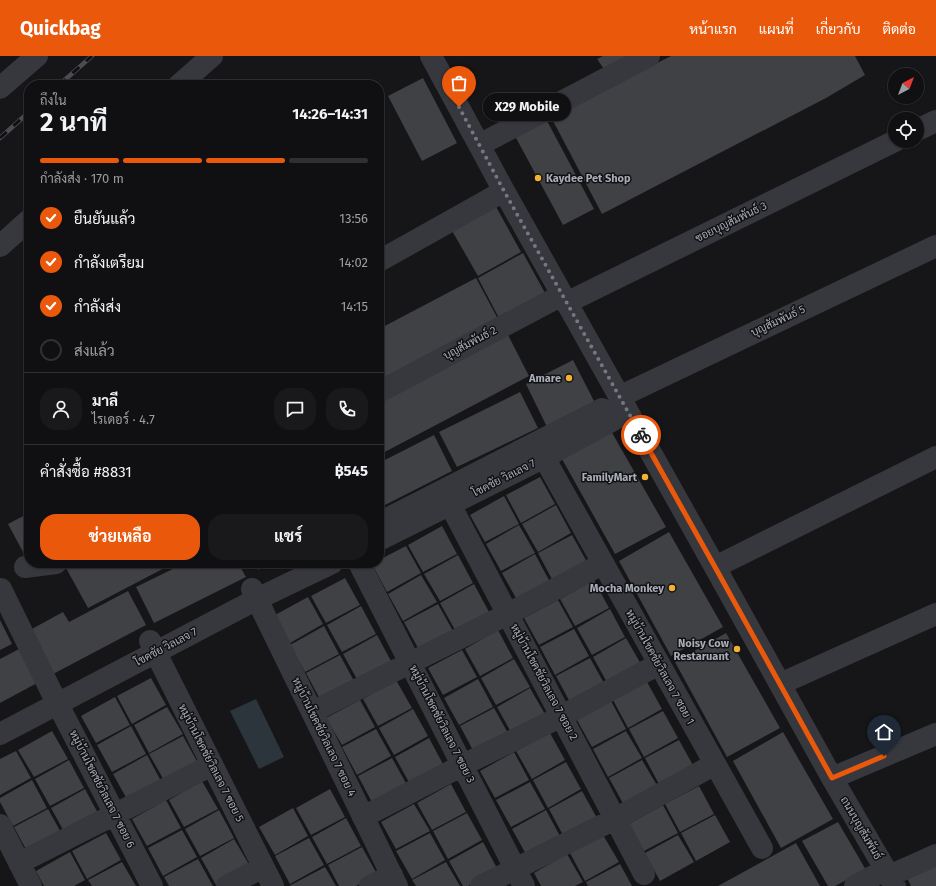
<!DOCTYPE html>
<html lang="th">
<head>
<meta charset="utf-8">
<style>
	body { margin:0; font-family:"Fira Sans",Sarabun,sans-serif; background:#19191b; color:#f1f3f6; height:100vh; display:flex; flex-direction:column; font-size:15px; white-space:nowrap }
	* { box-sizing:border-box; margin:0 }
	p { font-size:13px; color:#9c9d9f }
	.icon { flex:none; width:22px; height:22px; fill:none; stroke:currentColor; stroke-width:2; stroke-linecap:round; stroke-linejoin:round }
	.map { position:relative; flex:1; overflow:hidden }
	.panel { position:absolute; left:24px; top:24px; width:360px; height:488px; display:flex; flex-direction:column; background:#101012; border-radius:16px; box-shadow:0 1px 3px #0004,0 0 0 1px #303032 }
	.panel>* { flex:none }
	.needle { width:26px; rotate:42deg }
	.controls { position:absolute; left:888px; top:12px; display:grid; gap:8px }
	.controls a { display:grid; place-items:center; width:36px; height:36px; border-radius:50%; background:#101012; box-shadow:0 1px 3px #0004,0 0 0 1px #303032; font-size:20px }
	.pin { position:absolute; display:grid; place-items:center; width:34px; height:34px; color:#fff; margin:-41px -17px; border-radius:50% 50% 50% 0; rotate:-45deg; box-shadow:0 0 4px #0007 }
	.pin .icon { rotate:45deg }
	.courier { position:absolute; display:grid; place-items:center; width:40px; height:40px; margin:-20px; border:3px solid #ea580c; border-radius:50%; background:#fff; color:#222; box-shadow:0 1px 5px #0007 }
	.bubble { position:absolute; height:28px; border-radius:14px; background:#101012; box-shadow:0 1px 3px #0004,0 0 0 1px #303032; font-size:13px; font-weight:700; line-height:28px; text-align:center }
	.summary em { font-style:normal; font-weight:700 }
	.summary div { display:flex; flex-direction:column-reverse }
	.summary { display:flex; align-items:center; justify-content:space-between; height:68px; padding:0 16px }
	h1 { font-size:26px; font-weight:700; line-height:30px }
	.bar { display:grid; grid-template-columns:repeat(4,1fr); gap:6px 4px; align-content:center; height:48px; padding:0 16px }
	.bar i { height:5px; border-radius:3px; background:#303032 }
	.bar .current { background:#ea580c }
	.bar p { grid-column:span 4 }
	.line { display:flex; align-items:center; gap:10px; padding:0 16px; border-top:1px solid #303032 }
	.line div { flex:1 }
	.round { display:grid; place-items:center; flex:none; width:42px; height:42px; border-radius:16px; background:#19191b }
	ol { padding:0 16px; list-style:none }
	li { display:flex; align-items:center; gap:12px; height:44px }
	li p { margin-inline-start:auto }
	li .icon { padding:4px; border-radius:50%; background:#ea580c; color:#fff; stroke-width:4 }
	li:last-child { color:#9c9d9f }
	li i { width:22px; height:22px; border:2px solid #303032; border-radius:50% }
	.action { display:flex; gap:8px; margin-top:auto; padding:8px 16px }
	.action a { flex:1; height:46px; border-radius:16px; background:#ea580c; color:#fff; font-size:16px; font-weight:700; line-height:46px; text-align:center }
	.action a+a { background:#19191b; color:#f1f3f6 }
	header { display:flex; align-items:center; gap:24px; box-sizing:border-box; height:56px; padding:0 20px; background:#ea580c; color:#fff }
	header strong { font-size:19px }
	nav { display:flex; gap:22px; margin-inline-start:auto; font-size:14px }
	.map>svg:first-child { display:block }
</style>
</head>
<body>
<header>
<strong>Quickbag</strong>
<nav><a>หน้าแรก</a><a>แผนที่</a><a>เกี่ยวกับ</a><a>ติดต่อ</a></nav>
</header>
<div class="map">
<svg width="936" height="830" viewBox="0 0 936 830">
	<rect width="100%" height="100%" fill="#161618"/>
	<path fill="#2c353c" d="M256,643L284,701L259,713L230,655Z"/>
	<path fill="#404145" d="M603,0H629L604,13L597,3Z
		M671,0H855L865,19L826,42L602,158L551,61Z
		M423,22L457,87L422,105L388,40Z
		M546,63L594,153L563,169L515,80Z
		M495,149L521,196L478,220L451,173Z
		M523,197L545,237L499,262L478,222Z
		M476,222L498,263L379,326V273Z
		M508,279L529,320L379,399V347Z
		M573,304L595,347L547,371L526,328Z
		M520,336L538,372L457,411L439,376Z
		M611,375L666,471L615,498L562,403Z
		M434,379L452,415L379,452V407Z
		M540,421L555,448L521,467L506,439Z
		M504,440L519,468L485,486L470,459Z
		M556,449L571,477L538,496L522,468Z
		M29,457V507L30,509L8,468Z
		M519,469L535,497L501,515L486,488Z
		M442,470L457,498L423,516L408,489Z
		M669,476L723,571L671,600L619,505Z
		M572,479L587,506L553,525L538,497Z
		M406,490L421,517L387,536L372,508L379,507V504Z
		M535,498L550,526L517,544L502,517Z
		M458,499L473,527L440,545L424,518Z
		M75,507H174L88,552L66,512Z
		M185,507H238L246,521L154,567L136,531Z
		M254,507H271L258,514Z
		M421,519L437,546L403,565L388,538Z
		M345,522L360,549L326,567L311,540Z
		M594,524L609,552L575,570L560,543Z
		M474,528L489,556L455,574L440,547Z
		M128,535L146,569L53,618L30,574L63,556L69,566Z
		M308,541L323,568L290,587L275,559Z
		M558,544L573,571L539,589L524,562Z
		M438,548L453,575L419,594L404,566Z
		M361,550L376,578L342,596L327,569Z
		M610,553L625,581L592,599L577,572Z
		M0,564L12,588L0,594Z
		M324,570L339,598L305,616L290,589Z
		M574,573L589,600L555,619L540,591Z
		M498,574L513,602L480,620L465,593Z
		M726,577L780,672L727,701L675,606Z
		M377,579L392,607L358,625L343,598Z
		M626,582L642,610L608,628L593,601Z
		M21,592L39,626L0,647V603Z
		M462,594L477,621L443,639L428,612Z
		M340,599L355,627L321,645L306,617Z
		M590,602L605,629L571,648L556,620Z
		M514,603L530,631L496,649L481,622Z
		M151,622L166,649L132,668L117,640Z
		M478,623L493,651L459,669L444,642Z
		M396,624L412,652L378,670L363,643Z
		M647,626L662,653L628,672L613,644Z
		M530,632L546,660L512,678L497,651Z
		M115,641L130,669L96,687L81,660Z
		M360,644L375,671L342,689L326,662Z
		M611,645L626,673L592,691L577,664Z
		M167,651L183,678L149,697L134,669Z
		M494,652L509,679L475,698L460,670Z
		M413,653L428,680L394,699L379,672Z
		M663,655L678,682L644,701L629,673Z
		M131,670L146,698L112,716L97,689Z
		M376,673L391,700L357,719L342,691Z
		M52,675L68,703L34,721L18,694Z
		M626,675L642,702L608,721L593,693Z
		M783,676L833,763L781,792L733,705Z
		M550,677L565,704L532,723L516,695Z
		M183,680L198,707L165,726L149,698Z
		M429,682L444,710L410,728L395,701Z
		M679,684L694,711L660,730L645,702Z
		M16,695L31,722L0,739V703Z
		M514,696L529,724L495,742L480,715Z
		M147,699L162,727L128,745L113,718Z
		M392,702L407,729L373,748L358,720Z
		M69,704L84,732L50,750L35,723Z
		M642,704L658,731L624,749L609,722Z
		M566,706L581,733L548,752L533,724Z
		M32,724L47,752L13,770L0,746V742Z
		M202,725L218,753L184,771L169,744Z
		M530,726L545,753L511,771L496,744Z
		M451,728L466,756L432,774L417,747Z
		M699,730L714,758L680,776L665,748Z
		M85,733L100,761L66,779L51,752Z
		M330,733L345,761L311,779L296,752Z
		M582,735L597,762L564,781L549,753Z
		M166,744L181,772L147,790L132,763Z
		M414,748L430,775L396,793L381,766Z
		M663,749L678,777L644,795L629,768Z
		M293,752L308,780L275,799L259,771Z
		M48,753L63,780L29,799L14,771Z
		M219,754L234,782L200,800L185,773Z
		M546,754L561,782L527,800L512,773Z
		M467,757L482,784L448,803L433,775Z
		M715,759L730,786L696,805L681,777Z
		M346,762L361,790L327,808L312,781Z
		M838,766L866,814L835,830H828L802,785Z
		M182,774L197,801L163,820L148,792Z
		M106,777L121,804L87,823L72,795Z
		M430,777L445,804L412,823L396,795Z
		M603,779L619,806L585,825L570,797Z
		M678,779L694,806L660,825L645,797Z
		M309,782L324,809L290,828L275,800Z
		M234,783L250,810L216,829L201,802Z
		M483,786L498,814L468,830H463L449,805Z
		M796,787L820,830H718Z
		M362,791L377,818L356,830H339L328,809Z
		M70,796L85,824L74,830H44L36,815Z
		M567,798L583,826L575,830H541L534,817Z
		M198,803L213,830H169L164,821Z
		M122,806L136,830H92L88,824Z
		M446,806L460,830H416L412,824Z
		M936,807V830H911L906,820Z
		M620,808L632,830H588L586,826Z
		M325,811L336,830H289Z"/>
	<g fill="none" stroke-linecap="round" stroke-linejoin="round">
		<path stroke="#37383d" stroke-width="22" d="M431,0L504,135L715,511L832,722L895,830
			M179,29L212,0
			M0,32L37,0
			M917,74L936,65
			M479,89L649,0
			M0,190L29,164
			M379,205L504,135
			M566,247L895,85
			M379,336L562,239
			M619,341L936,190
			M536,387L762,792
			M443,435L644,818
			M379,467L602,353
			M379,484L543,402L628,356
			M359,507L524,830
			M25,511L56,507
			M715,511L936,401
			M1,533L51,635L152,830
			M252,533L397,830
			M150,585L273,830
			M780,628L936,558
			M312,656L508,558L602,508
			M0,678L257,543L332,507
			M832,722L936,678
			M363,761L463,709L562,660L659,608
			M0,769L31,830
			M19,807L212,709
			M889,820L936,799
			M227,830L263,811
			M370,830L392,819
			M481,830L615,763L715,708
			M855,830L885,814"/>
		<defs>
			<path id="rail" d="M59,29L92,0
				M0,82L29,56"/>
		</defs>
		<use href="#rail" stroke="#4a4c52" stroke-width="4.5"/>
		<use href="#rail" stroke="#111113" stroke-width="3" stroke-dasharray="9" stroke-linecap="butt"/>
	</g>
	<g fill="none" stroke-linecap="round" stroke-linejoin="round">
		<path stroke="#757880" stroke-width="4" stroke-dasharray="0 7.2" d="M459,51L504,135L641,379"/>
		<path stroke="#ea580c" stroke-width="5" d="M641,379L715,511L832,722L884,700"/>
	</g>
	<g fill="#f2b134" stroke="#111113" stroke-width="1.5">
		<circle cx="538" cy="122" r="4"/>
		<circle cx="569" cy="322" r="4"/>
		<circle cx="645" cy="421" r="4"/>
		<circle cx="672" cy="532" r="4"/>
		<circle cx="737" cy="593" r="4"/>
	</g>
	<g text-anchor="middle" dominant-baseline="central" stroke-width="3" stroke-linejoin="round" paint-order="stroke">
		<g font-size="11" font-weight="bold" fill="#a8adb8" stroke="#111113" text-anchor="end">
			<text x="546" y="122" text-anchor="start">Kaydee Pet Shop</text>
			<text x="561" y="322">Amare</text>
			<text x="637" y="421">FamilyMart</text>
			<text x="664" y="532">Mocha Monkey</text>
			<text x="729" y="587">Noisy Cow<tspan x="729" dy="13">Restaruant</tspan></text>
		</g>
		<g font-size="11" fill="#a8adb8" stroke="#111113">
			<text transform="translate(731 166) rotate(-26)">ซอยบุญสัมพันธ์ 3</text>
			<text transform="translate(778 265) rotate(-25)">บุญสัมพันธ์ 5</text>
			<text transform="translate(470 287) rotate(-28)">บุญสัมพันธ์ 2</text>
			<text transform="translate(504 422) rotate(-27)">โชคชัย วิลเลจ 7</text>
			<text transform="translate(166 591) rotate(-28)">โชคชัย วิลเลจ 7</text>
			<text transform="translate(660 611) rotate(61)">หมู่บ้านโชคชัยวิลเลจ 7 ซอย 1</text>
			<text transform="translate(544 626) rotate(62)">หมู่บ้านโชคชัยวิลเลจ 7 ซอย 2</text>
			<text transform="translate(442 668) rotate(63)">หมู่บ้านโชคชัยวิลเลจ 7 ซอย 3</text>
			<text transform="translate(324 681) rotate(64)">หมู่บ้านโชคชัยวิลเลจ 7 ซอย 4</text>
			<text transform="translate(211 707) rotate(63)">หมู่บ้านโชคชัยวิลเลจ 7 ซอย 5</text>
			<text transform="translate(102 733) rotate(63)">หมู่บ้านโชคชัยวิลเลจ 7 ซอย 6</text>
			<text transform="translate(861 772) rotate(60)">ถนนบุญสัมพันธ์</text>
		</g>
	</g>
</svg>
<div class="controls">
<a><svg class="needle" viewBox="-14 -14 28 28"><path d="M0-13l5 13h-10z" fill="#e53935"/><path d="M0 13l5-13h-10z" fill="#9c9d9f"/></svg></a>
<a><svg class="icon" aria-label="locate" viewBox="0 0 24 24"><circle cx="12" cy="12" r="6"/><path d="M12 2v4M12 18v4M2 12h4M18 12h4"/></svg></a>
</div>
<div class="pin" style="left:459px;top:51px;background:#ea580c"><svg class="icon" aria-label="bag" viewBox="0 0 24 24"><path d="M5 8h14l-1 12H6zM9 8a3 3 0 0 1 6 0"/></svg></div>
<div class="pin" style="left:884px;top:700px;background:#1f2937"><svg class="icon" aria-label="home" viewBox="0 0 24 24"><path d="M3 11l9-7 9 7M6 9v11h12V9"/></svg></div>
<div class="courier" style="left:641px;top:379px"><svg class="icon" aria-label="bike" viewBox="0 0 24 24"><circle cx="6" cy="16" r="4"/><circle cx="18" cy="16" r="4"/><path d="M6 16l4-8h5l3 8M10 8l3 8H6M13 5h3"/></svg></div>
<div class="bubble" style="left:483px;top:37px;width:88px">X29 Mobile</div>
<section class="panel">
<div class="summary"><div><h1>2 นาที</h1><p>ถึงใน</p></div><em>14:26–14:31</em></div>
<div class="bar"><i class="current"></i><i class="current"></i><i class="current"></i><i></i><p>กำลังส่ง · 170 m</p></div>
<ol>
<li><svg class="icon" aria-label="check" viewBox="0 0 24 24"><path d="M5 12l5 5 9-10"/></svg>ยืนยันแล้ว<p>13:56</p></li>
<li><svg class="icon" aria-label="check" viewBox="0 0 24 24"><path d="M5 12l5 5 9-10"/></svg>กำลังเตรียม<p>14:02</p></li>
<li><svg class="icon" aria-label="check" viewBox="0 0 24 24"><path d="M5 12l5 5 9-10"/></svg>กำลังส่ง<p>14:15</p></li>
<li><i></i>ส่งแล้ว</li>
</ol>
<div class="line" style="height:72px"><a class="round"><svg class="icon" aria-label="person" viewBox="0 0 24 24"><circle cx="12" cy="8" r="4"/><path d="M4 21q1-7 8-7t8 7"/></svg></a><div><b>มาลี</b><p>ไรเดอร์ · 4.7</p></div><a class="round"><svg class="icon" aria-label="chat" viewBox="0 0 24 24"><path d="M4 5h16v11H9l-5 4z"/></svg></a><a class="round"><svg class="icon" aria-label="phone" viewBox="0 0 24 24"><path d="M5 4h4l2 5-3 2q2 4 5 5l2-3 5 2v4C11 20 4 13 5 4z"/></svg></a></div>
<div class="line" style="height:52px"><div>คำสั่งซื้อ #8831</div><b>฿545</b></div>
<div class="action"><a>ช่วยเหลือ</a><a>แชร์</a></div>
</section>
</div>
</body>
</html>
